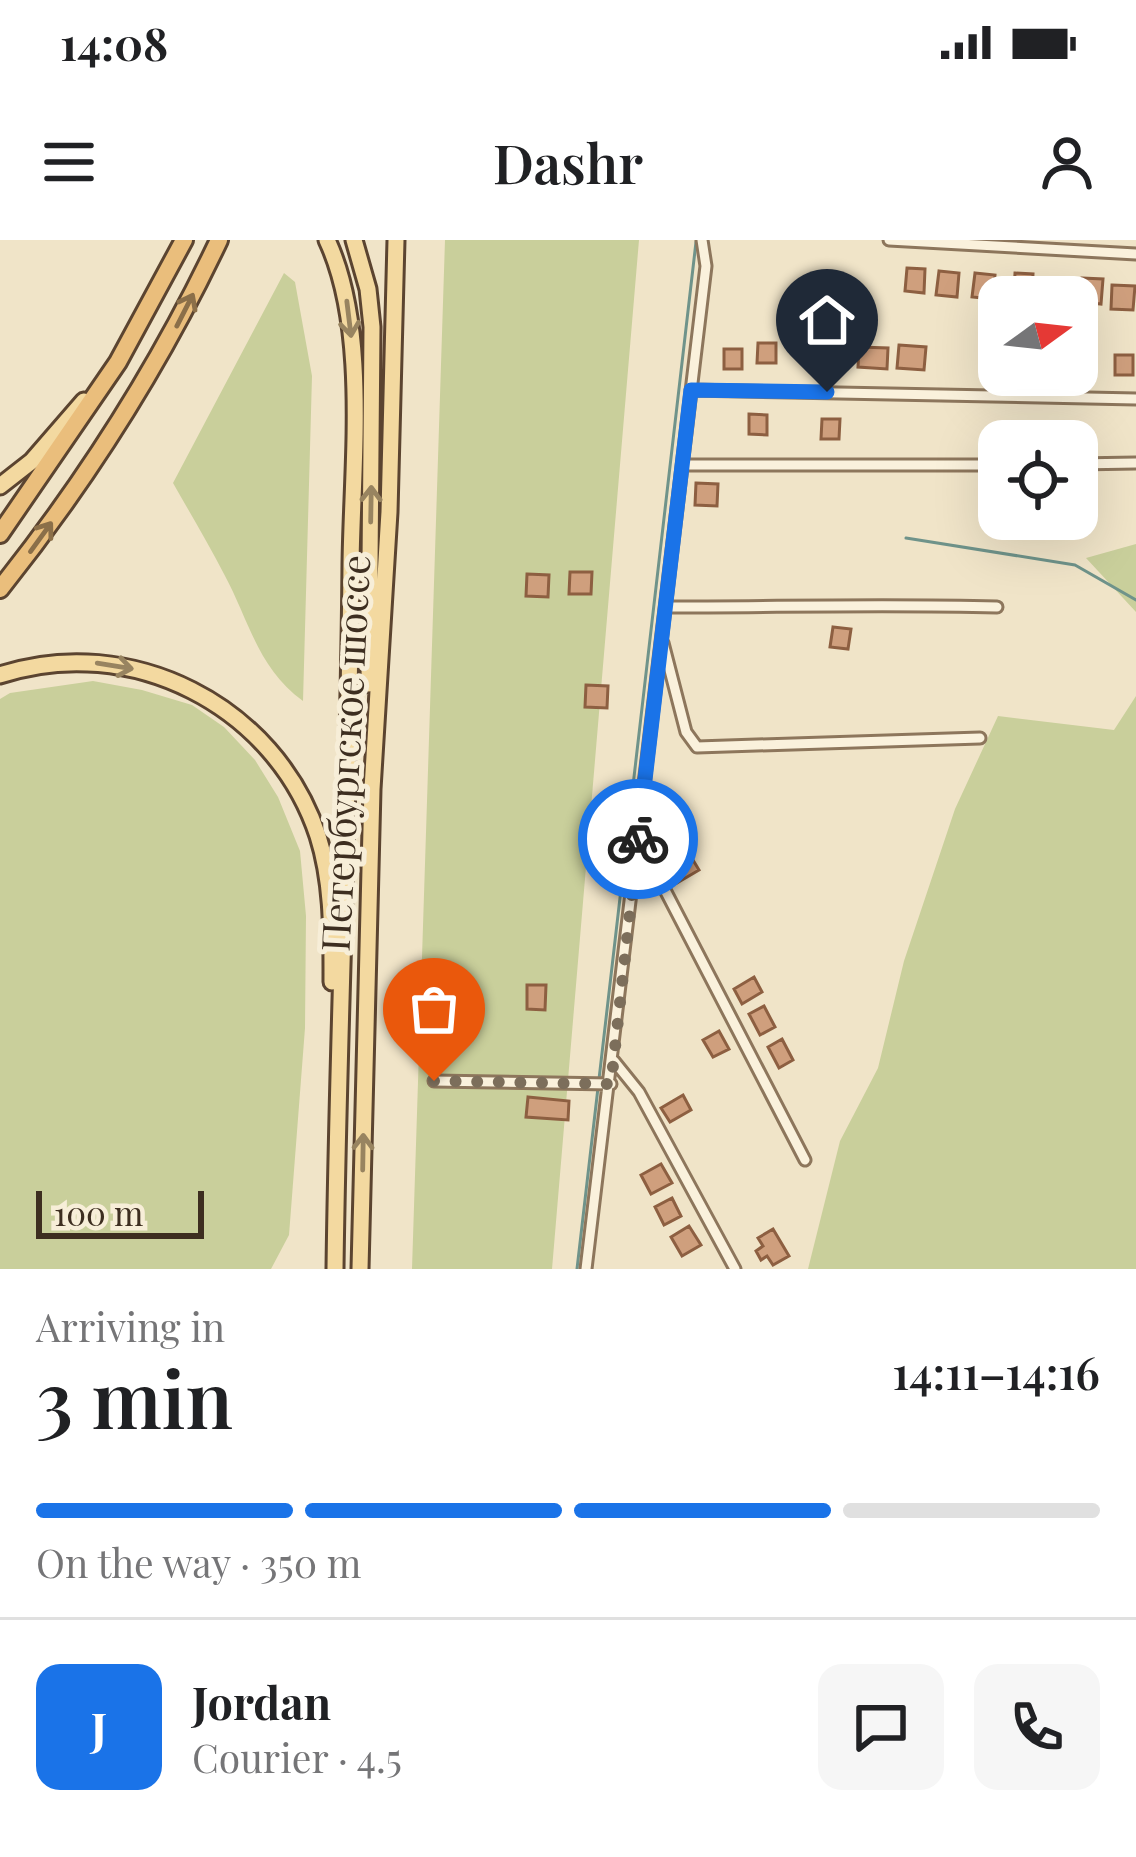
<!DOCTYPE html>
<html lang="en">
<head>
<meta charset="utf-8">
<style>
	body { margin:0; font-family:"Playfair Display",serif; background:#f6f6f6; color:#202124; height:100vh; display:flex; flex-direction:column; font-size:45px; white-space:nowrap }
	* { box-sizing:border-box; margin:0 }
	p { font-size:39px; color:#757577 }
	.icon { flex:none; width:66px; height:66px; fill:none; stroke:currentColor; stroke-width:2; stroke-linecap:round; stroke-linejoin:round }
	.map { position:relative; height:1029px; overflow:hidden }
	.sheet { display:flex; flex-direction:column; background:#fff; flex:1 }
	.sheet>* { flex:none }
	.needle { width:78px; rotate:75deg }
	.tools { position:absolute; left:978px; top:36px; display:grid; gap:24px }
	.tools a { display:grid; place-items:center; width:120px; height:120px; border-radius:24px; background:#fff; box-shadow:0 12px 48px #0002; font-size:60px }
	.scale { position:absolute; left:36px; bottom:30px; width:168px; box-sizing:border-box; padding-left:12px; border:6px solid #3d2e20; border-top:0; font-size:33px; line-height:42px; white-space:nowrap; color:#3d2e20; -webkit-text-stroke:9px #f7eed8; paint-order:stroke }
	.pin { position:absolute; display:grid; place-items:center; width:102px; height:102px; color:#fff; margin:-123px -51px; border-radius:50% 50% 50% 0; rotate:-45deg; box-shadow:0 0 12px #0007 }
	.pin .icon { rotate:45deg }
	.courier { position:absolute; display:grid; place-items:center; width:120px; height:120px; margin:-60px; border:9px solid #1a73e8; border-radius:50%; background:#fff; color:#222; box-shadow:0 3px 15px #0007 }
	.head em { font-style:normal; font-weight:600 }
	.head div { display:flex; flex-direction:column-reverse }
	.head { display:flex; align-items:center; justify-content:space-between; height:204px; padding:0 36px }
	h1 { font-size:78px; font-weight:600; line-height:90px }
	.bar { display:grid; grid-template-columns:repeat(4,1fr); gap:18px 12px; align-content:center; height:144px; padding:0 36px }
	.bar i { height:15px; border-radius:9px; background:#e0e0e0 }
	.bar .selected { background:#1a73e8 }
	.bar p { grid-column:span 4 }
	.line { display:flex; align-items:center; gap:30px; padding:0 36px; border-top:3px solid #e0e0e0 }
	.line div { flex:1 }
	.round { display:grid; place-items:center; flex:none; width:126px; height:126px; border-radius:24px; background:#f6f6f6 }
	.status { display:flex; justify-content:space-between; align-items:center; height:84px; padding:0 60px; background:#fff; direction:ltr }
	.status svg { height:33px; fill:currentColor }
	header { display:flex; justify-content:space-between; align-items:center; height:156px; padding:0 36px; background:#fff; font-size:54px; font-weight:600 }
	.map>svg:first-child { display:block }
</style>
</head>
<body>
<div class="status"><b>14:08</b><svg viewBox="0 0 49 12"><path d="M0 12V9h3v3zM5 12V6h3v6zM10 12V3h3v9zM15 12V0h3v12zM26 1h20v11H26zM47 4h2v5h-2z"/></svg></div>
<header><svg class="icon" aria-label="menu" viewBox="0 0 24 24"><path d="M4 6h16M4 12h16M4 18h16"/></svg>Dashr<svg class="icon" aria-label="person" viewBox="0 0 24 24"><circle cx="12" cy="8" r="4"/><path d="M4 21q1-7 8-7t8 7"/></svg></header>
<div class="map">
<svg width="1136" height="1029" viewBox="0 0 1136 1029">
	<rect width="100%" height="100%" fill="#f0e4c8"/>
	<path fill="#c9cf9b" d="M445,0H639L552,1029H412Z
		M284,33L295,42L312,136L303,461C257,427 250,382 224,334C208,303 190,273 173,243Z
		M1136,304V372L1086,318Z
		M93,441L142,450L192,465L224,487L255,520L278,557L300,611L306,676L305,788L289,995L271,1029H0V459L10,453Z
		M1136,456V1029H808L840,901L878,828L904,721L955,569L998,476L1114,490Z"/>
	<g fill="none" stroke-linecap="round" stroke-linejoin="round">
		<path stroke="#6f938a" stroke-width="3" d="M906,298L1075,325L1136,360
			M577,1029L696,2"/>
	</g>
	<path fill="#cf9f7d" stroke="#8d5f41" stroke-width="3" d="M907,28L925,29L924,53L905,51Z
		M939,31L959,33L957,57L936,55Z
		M975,33L995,35L993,59L972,57Z
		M1015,33L1033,34L1032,54L1014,53Z
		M1082,38L1103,39L1101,64L1081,62Z
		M1112,45L1135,46L1133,70L1111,69Z
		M758,103H776V123H757Z
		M899,105L926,107L924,130L897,128Z
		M859,107L888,108L887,129L858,127Z
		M724,109H742V129H724Z
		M1115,115H1133V135H1115Z
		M749,174L767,175V195L749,194Z
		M822,179H840L839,199H821Z
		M696,243L718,244L717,266L695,265Z
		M570,332H592L591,354H569Z
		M527,334L549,335L548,357L526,356Z
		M833,387L851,389L848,409L830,407Z
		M586,445L608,446L607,468L585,467Z
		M687,610L699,630L677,643L665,622Z
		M754,737L762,752L742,764L734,749Z
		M527,745H546L545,770L527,769Z
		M764,766L775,787L760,795L749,774Z
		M719,791L729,809L713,817L703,800Z
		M782,799L793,820L779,828L768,807Z
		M683,855L691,870L670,882L661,868Z
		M528,857L569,861L568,880L526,877Z
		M661,924L672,943L651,954L641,935Z
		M672,958L681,976L664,985L655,967Z
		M689,986L701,1005L682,1016L671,997Z
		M773,989L789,1016L773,1025L767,1016L761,1020L756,1011L763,1006L758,998Z"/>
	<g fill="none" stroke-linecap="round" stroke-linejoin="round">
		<defs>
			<path id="minor" d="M889,0L1136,14
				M691,150L1136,159
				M1077,224L1136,223
				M683,225H999
				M666,367C777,367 886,364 997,367
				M663,403L686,492L697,507L980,498
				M638,598L805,920
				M614,821L639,852L735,1029
				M434,841L611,844
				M586,1029L706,26L702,0"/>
			<path id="primary" d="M327,0C369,90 352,226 351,325C349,560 338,794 335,1029
				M354,0L368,49L372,87L369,444
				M0,246L32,221L84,161
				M0,435C130,392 275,465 318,596C333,643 332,693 332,742
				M360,1029L372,549L389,272L396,0"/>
			<path id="trunk" d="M0,294L118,122L184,0
				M0,349C86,241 160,125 219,0"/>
		</defs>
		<use href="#minor" stroke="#8d765c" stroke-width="15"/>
		<use href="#primary" stroke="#5b4430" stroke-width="21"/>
		<use href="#trunk" stroke="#5b4430" stroke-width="22"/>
		<use href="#minor" stroke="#faf1dc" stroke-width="9"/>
		<use href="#primary" stroke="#f3d9a0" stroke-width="15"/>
		<use href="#trunk" stroke="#eabe7c" stroke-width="16"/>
	</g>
	<defs><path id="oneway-shaft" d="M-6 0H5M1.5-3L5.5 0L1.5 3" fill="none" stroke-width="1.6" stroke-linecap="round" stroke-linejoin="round" transform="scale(3)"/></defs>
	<g stroke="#8b6f49">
		<use href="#oneway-shaft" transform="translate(185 70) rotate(-63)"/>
		<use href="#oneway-shaft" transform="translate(41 297) rotate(-54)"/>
	</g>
	<g stroke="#988460">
		<use href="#oneway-shaft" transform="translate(349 79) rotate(83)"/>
		<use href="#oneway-shaft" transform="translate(371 264) rotate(-89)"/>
		<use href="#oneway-shaft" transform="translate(115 426) rotate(9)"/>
		<use href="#oneway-shaft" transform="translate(363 912) rotate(-89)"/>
	</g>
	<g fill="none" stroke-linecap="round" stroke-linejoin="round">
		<path stroke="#7c6e5b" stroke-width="12" stroke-dasharray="0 21.6" d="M434,841L611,844L638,599"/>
		<path stroke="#1a73e8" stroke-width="15" d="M638,599L691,150L827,152"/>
	</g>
	<g text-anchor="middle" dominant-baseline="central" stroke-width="10" stroke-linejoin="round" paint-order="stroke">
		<g font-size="39" fill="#3d2e20" stroke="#f7eed8">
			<text transform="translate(344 513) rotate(-87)">Петербургское шоссе</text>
		</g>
	</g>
</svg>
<div class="tools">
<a><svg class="needle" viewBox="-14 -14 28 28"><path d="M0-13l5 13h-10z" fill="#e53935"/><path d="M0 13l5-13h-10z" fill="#757577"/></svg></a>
<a><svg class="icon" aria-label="locate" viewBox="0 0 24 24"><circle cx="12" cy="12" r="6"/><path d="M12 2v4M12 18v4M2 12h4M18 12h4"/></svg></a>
</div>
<div class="scale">100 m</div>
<div class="pin" style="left:434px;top:841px;background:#ea580c"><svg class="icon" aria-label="bag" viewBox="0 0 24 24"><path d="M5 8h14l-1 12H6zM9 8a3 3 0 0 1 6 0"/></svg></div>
<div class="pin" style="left:827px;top:152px;background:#1f2937"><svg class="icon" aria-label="home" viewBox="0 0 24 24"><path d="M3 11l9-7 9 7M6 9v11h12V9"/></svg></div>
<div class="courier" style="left:638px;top:599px"><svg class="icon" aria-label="bike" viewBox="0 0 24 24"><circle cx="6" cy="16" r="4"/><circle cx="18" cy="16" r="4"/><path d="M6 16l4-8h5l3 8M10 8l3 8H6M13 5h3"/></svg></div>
</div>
<section class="sheet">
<div class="head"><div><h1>3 min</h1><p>Arriving in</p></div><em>14:11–14:16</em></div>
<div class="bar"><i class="selected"></i><i class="selected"></i><i class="selected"></i><i></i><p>On the way · 350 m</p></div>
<div class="line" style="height:216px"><b class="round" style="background:#1a73e8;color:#fff">J</b><div><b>Jordan</b><p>Courier · 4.5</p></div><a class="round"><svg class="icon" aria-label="chat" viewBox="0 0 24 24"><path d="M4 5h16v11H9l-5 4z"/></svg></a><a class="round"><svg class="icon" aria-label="phone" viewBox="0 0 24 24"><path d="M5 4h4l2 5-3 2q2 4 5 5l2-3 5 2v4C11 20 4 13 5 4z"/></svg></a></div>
</section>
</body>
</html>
